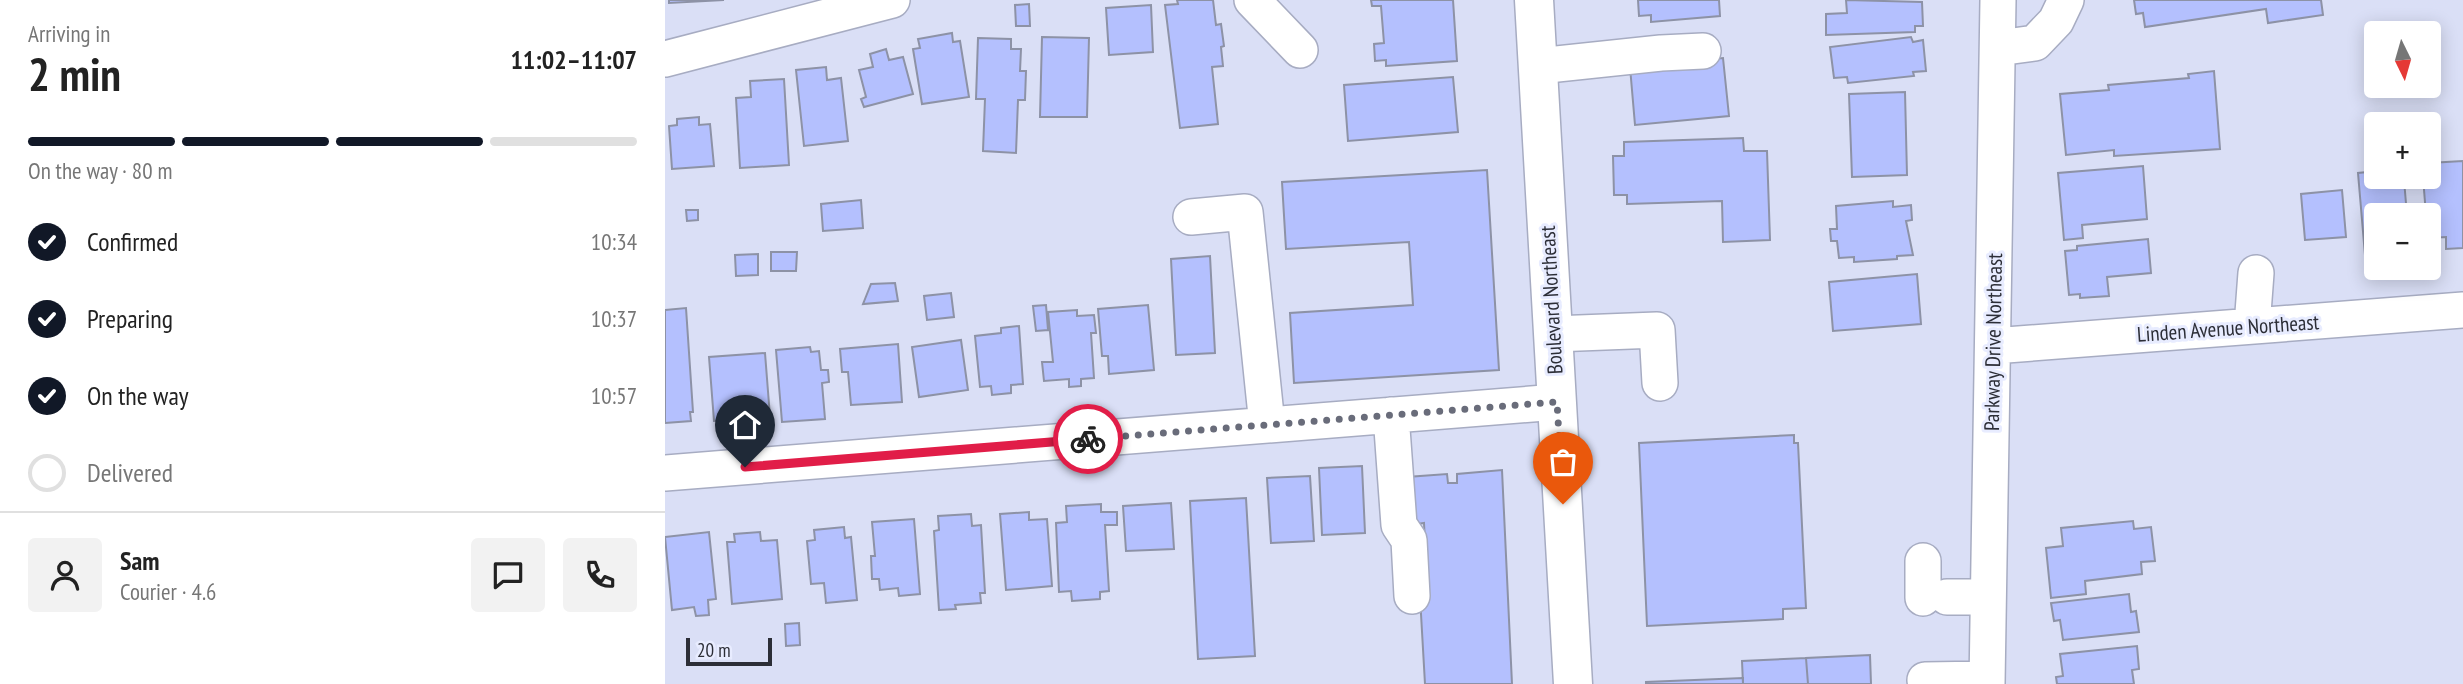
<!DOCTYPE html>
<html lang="en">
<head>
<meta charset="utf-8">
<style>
	body { margin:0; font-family:"PT Sans Narrow",sans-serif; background:#f2f2f2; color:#222; height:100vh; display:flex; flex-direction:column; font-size:26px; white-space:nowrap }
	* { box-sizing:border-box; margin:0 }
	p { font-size:23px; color:#767676 }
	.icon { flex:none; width:38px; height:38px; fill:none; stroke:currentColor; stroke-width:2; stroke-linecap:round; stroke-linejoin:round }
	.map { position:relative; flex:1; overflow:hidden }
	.side { display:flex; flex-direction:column; background:#fff; width:665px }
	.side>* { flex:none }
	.needle { width:46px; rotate:175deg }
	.buttons { position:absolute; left:1699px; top:21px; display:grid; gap:14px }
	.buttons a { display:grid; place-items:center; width:77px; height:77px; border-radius:7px; background:#fff; box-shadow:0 4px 18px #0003; font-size:35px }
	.scale { position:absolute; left:21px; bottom:18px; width:86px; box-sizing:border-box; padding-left:7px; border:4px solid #2c2e37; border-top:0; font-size:19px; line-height:24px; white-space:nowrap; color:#2c2e37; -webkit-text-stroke:5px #e8ecff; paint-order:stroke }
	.pin { position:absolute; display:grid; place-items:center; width:60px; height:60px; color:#fff; margin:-72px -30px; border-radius:50% 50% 50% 0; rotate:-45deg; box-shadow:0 0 7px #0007 }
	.pin .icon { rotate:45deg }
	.courier { position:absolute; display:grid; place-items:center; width:70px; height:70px; margin:-35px; border:5px solid #e11d48; border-radius:50%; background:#fff; color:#222; box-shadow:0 2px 9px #0007 }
	.head em { font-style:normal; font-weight:700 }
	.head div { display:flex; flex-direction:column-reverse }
	.head { display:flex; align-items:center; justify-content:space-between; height:119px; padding:0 28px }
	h1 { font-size:46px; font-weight:700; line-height:52px }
	.bar { display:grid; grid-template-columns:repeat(4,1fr); gap:10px 7px; align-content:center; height:84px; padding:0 28px }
	.bar i { height:9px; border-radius:5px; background:#e0e0e0 }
	.bar .active { background:#111827 }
	.bar p { grid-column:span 4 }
	.line { display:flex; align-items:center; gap:18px; padding:0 28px; border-top:2px solid #e0e0e0 }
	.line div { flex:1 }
	.round { display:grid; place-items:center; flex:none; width:74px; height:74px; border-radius:7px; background:#f2f2f2 }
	ol { padding:0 28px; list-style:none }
	li { display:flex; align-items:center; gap:21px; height:77px }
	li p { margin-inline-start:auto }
	li .icon { padding:7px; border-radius:50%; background:#111827; color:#fff; stroke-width:4 }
	li:last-child { color:#767676 }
	li i { width:38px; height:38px; border:4px solid #e0e0e0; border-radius:50% }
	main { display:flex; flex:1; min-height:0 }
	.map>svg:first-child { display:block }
</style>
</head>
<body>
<main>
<section class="side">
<div class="head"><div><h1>2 min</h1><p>Arriving in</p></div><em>11:02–11:07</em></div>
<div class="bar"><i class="active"></i><i class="active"></i><i class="active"></i><i></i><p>On the way · 80 m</p></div>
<ol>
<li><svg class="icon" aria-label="check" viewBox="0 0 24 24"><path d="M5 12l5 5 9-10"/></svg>Confirmed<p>10:34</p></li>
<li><svg class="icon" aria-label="check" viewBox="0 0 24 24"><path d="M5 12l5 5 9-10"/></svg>Preparing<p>10:37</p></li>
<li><svg class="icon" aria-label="check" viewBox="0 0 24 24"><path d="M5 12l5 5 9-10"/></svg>On the way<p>10:57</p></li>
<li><i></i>Delivered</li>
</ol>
<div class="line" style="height:126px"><a class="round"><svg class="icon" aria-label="person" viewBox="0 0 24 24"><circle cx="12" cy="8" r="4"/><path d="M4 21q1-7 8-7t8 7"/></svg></a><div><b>Sam</b><p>Courier · 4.6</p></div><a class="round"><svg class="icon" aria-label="chat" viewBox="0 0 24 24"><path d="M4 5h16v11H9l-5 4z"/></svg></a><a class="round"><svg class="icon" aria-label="phone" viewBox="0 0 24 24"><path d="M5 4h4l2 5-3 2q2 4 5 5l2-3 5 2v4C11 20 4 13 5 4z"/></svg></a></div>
</section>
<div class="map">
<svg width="1798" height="684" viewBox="0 0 1798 684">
	<rect width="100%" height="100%" fill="#dadff6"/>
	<path fill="#b4c0fe" stroke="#8d92a6" stroke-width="2" d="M4,0H59L4,3Z
		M512,0H548L551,25L556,24L559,46L556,47L558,66L547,67L553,124L515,128L500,5L513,4Z
		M706,0H788L792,61L721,66V60L710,61L709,44L719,43L716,6H707Z
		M973,0H1054L1055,16L986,22V15L974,16Z
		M1181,0L1257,2L1258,26H1250V32L1161,35V14L1182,13Z
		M1469,0H1656L1658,15L1603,23L1601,9L1480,27L1478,13L1471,14Z
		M364,4L365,26H351L350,5Z
		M486,5L488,52L444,55L441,8Z
		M287,33L288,42L295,41L304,97L257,104L248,49L255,48L253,39Z
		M377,37L424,38L422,117H375Z
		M1246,37L1248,42L1258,40L1261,71L1248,72L1249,76L1183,83L1182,77L1169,78L1165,47Z
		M313,38L346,39V49H356L355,71H361L360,100H353L351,153L318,151L320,99H311Z
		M221,49L224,60L238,57L248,94L199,107L196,99L201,97L194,70L208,67L205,54Z
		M1058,58L1064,116L970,125L965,67Z
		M161,67L162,80L176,78L183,141L139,146L131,70Z
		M1549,71L1555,149L1449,156V150L1401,155L1395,94L1444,90L1443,85L1524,78L1523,74Z
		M788,77L793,132L683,141L679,85Z
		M119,79L124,165L75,168L71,98L86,97L85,81Z
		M1240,92L1242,175L1187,177L1184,94Z
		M34,117V125L45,124L49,166L7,169L4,126L12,125V119Z
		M1078,138L1079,151H1102L1105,240L1058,242L1057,201L962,204V195H949L948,156H959V142Z
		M1798,161V248L1781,249V237L1764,238V215H1761L1758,177H1764V163Z
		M1478,166L1482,219L1417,225L1418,238L1399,240L1393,173Z
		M822,170L834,370L629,383L625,313L748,305L744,242L621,249L617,182Z
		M1712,171V177H1719V182L1739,180L1742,215H1712V254L1700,255L1693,173Z
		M1677,190L1681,237L1640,240L1636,194Z
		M196,200L198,228L158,231L156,204Z
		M1228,201V207L1246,205L1247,220L1241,221L1248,255L1232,256V259L1189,262V257L1174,258L1172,241H1166L1165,229H1172L1171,206Z
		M21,210H33V220L22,221Z
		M1483,239L1486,273L1442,277L1444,296L1415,298V294L1404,295L1400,251L1412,250V246Z
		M106,252H132L131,271H106Z
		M93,254V275L71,276L70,255Z
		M545,256L550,353L511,355L506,259Z
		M1252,274L1256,324L1168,331L1164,282Z
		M230,283L233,301L198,304L206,284Z
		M286,293L289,317L262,320L259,296Z
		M381,305L383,330L371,331L368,306Z
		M483,305L489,370L444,374L443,356H437L433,309Z
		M21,308L28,412H25L26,421L0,423V310Z
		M412,310V316L429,315L431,333H426L429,378L416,379V386L404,387V379L379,381L377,362H388L383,312Z
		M354,326L358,384L346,385V393L327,395L326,386L315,387L310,336L336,333V328Z
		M296,340L303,390L254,397L247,347Z
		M233,344L237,402L186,405L183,372H177L175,349Z
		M145,347L146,352L154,351L156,370H163L164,382L157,383L160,419L117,422L111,350Z
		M100,353L105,417L49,421L44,357Z
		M1129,435V443H1133L1141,608L1118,609V619L982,626L974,443Z
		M697,466L700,533L657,535L654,468Z
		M837,470L847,684H760L752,544L760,543L759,523L746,525L742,477L782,474L783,483H792V474Z
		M645,476L649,541L606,543L602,478Z
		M581,498L590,656L533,659L525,501Z
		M506,503L509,549L461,551L458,506Z
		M436,504V512H452V525H440L444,591L435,592V599L407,601L406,591L394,592L391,523L402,522L401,506Z
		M364,512V520L382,519L387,586L341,590L335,514Z
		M306,514L307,526L316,525L320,593H315L316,603L290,605L291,609L274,610L269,531L274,530L273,516Z
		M249,519L255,594L234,596L233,588L215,590L214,579H207L206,556H210L207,522Z
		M1468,521L1469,529L1486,527L1490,561L1476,562L1477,574L1420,581L1421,594L1386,598L1381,548L1398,546L1396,528Z
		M179,527L180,538L186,537L192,600L161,603L159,583L146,584L142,541L150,540L149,530Z
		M44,532L51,599L43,600L44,615L31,616L29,607L7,610L0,537Z
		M95,532L96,541L112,540L117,599L67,604L62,542H70L69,534Z
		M1464,594L1466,612L1471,611L1474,632L1398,640L1395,620L1389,621L1386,603Z
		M134,623L135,645L121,646L120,624Z
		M1472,646L1474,669L1467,670L1469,684H1392L1391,677L1398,676L1395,654Z
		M1205,655L1206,684H1143L1141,658Z
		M1141,658L1143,684H1078L1077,661Z
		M1078,678V684H981V682Z"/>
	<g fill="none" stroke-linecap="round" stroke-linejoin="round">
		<defs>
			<path id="minor" d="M587,0L635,50
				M1333,48L1370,43L1391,21L1401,0
				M0,59L227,0
				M873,66L996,53L1038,51
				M526,217L580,212L602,425
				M1587,326L1591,273
				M888,334L992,330L995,383
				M1328,346L1798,310
				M726,415L734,525L744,540L747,596
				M0,473L892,402
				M1258,561V598
				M1282,597H1323
				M1260,680L1322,679
				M1322,684L1333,0"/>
			<path id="major" d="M869,0L908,684"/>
		</defs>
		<use href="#minor" stroke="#a7acc2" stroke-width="38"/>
		<use href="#major" stroke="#a7acc2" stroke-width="41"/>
		<use href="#minor" stroke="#fff" stroke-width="35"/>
		<use href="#major" stroke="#fff" stroke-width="38"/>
	</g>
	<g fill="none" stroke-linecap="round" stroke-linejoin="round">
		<path stroke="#696c7a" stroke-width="7" stroke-dasharray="0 12.6" d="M423,439L892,402L898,504"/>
		<path stroke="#e11d48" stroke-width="9" d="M80,467L423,439"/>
	</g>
	<g text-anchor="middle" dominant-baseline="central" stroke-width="6" stroke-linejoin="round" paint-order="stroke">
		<g font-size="21" fill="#2c2e37" stroke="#e8ecff">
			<text transform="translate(886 300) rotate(-93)">Boulevard Northeast</text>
			<text transform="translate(1563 328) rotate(-4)">Linden Avenue Northeast</text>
			<text transform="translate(1328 342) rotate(-89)">Parkway Drive Northeast</text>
		</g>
	</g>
</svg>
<div class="buttons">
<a><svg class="needle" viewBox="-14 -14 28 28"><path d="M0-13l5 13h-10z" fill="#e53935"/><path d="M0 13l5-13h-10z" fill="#767676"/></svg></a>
<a>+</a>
<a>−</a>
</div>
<div class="scale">20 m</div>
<div class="pin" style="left:898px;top:504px;background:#ea580c"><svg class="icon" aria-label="bag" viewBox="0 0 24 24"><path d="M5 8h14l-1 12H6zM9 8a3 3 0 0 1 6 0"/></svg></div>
<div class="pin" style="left:80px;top:467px;background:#1f2937"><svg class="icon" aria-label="home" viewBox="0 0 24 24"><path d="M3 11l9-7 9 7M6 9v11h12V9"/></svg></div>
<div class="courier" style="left:423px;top:439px"><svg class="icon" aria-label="bike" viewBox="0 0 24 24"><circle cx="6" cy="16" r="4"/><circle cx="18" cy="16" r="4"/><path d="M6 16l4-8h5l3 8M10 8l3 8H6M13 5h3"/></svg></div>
</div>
</main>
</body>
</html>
